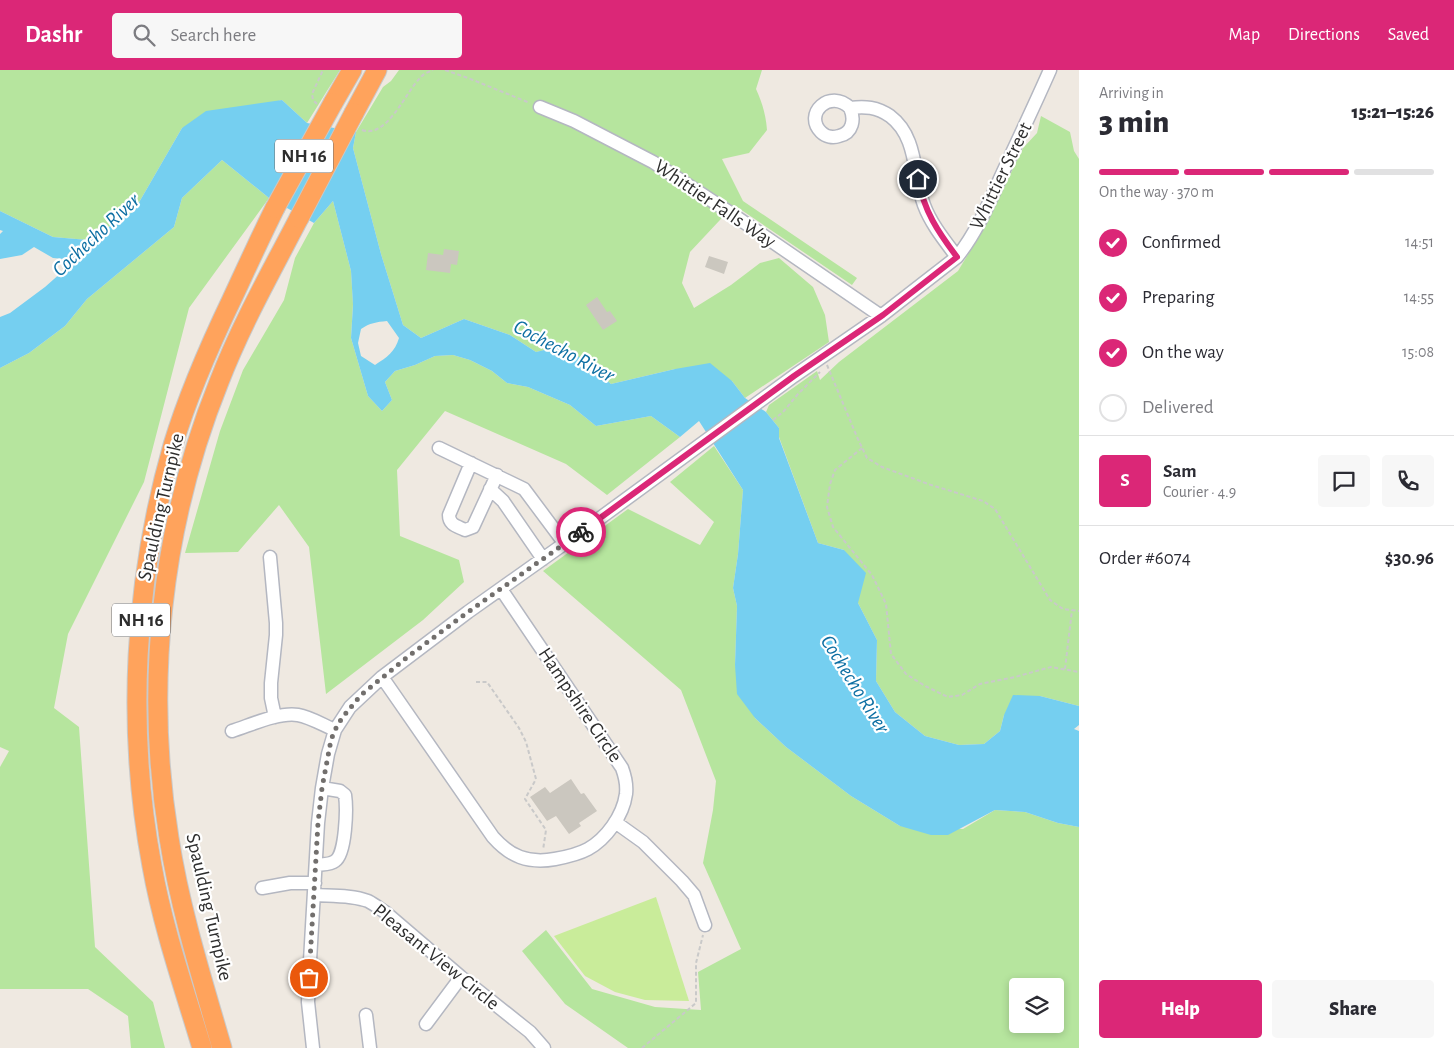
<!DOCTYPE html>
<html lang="en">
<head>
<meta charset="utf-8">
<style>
	body { margin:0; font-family:"Alegreya Sans",sans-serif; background:#f7f7f7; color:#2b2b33; height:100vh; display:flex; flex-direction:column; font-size:19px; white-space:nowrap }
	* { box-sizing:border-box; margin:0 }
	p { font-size:16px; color:#7c7c81 }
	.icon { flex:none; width:28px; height:28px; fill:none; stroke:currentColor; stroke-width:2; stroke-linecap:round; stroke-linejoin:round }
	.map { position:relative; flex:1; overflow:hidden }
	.details { display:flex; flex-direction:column; background:#fff; width:375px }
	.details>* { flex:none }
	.controls { position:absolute; left:1009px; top:908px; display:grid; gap:10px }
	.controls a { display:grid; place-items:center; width:55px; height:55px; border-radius:5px; background:#fff; box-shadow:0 2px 8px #0003; font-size:25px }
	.pin { position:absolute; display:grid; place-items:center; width:42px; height:42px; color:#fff; margin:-21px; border:2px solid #fff; border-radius:50%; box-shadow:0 1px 5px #0007 }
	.courier { position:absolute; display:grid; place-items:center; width:50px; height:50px; margin:-25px; border:4px solid #db2777; border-radius:50%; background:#fff; color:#222; box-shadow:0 1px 6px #0007 }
	.overview em { font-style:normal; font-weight:800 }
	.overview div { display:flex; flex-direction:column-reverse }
	.overview { display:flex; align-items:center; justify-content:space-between; height:85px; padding:0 20px }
	h1 { font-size:32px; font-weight:800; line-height:38px }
	.bar { display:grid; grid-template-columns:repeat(4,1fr); gap:8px 5px; align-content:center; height:60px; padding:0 20px }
	.bar i { height:6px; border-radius:4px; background:#e1e1e2 }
	.bar .selected { background:#db2777 }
	.bar p { grid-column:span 4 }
	.line { display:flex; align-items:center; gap:12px; padding:0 20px; border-top:1px solid #e1e1e2 }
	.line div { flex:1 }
	.round { display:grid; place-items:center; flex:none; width:52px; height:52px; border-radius:5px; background:#f7f7f7 }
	ol { padding:0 20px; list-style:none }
	li { display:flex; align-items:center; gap:15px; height:55px }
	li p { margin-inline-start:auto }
	li .icon { padding:5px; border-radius:50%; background:#db2777; color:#fff; stroke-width:4 }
	li:last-child { color:#7c7c81 }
	li i { width:28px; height:28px; border:2px solid #e1e1e2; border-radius:50% }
	.action { display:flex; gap:10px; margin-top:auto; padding:10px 20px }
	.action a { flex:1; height:58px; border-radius:5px; background:#db2777; color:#fff; font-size:20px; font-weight:800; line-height:58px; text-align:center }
	.action a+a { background:#f7f7f7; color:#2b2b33 }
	header { display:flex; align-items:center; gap:30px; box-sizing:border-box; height:70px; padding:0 25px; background:#db2777; color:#fff }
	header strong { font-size:24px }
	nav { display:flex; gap:28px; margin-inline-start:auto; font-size:18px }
	.search { width:350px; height:45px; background:#f7f7f7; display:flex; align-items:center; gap:12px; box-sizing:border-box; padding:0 18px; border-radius:5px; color:#7c7c81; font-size:19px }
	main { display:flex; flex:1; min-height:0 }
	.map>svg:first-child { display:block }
</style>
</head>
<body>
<header>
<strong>Dashr</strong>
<div class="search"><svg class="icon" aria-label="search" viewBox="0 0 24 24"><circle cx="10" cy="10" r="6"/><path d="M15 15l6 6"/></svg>Search here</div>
<nav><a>Map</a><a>Directions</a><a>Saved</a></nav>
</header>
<main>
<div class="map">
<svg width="1079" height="978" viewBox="0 0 1079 978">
	<rect width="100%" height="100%" fill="#efe9e1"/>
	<path fill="#b6e59e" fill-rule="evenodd" d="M0,0H340L307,53L282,30L182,58L134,141L88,170L53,167L0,141Z
		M399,0H762L756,19C762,32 766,45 767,60L749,83L722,89L743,131L857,208L852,215L734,135L690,182L682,213L694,238L731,215L760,193L779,188L813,217L825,245L829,272L745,328L732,311L675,299L611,314L565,276L536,282L510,265L464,249L421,268L403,255L381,184L353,78L356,62L383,17L391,11Z
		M1041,46L1070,62L1074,81L1079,89V636L1040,626L1004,645L1000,661L984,674L959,675L925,666L895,642L876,611L877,570L858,533L844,480L818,473L779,367V358L766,342L769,335L817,301L820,310L839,292L958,201L985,156L1023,78L1037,63Z
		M222,90L269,128L189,238L144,412L68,564L54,638L79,657L95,877L153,932L165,978H131L128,946L88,919H0V697L9,681L0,677V298L29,283L65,256L87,229L174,157L182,128Z
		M333,131L351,201L353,234L351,268L368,326L382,341L392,330L385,312L395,301L415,295L435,286L453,285L470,290L492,301L507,313L528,317L570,335L596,356L651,346L680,367L607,425L566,394L445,341L397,400L400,466L459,490L464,512L423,550L326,624L309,477L279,435L238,482L185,483L220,361L243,300L284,230L295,188L314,153Z
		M714,376L743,420L738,484L733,518L737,536L735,595L755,648L786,677L851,726L900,756L963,759L995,740L1025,742L1058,753L1079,757V978H628L565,934L522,881L546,860L592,919L655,937L701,940L698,902L741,879L703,793L713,740L716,711L681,620L543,501L628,439L700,475L714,452L670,412ZM1018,916H1055V954H1018Z"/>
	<path fill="#c9ec9a" d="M656,827L689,931L645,930L615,922L585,906L554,866Z"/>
	<path fill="#75cff0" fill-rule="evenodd" d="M282,30L307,53L356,62L353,78L381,184L403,255L421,268L464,249L510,265L536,282L565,275L611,314L675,299L710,293L732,311L745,328L766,342L779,358V368L818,473L844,480L866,503L858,533L877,570L876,611L895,642L925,666L959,675L984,674L1000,661L1004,645L1013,625L1040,626L1079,636V655L1074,659L1079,661V757L1058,753L1025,742L995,740L948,765H931L900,756L851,726L786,677L755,648L737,624L735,595L737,536L733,518L738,484L743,420L699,351L680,367L651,346L596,356L570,335L528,317L507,313L492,301L470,290L453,285L435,286L415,295L395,301L385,312L392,330L382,341L368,326L351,268L353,235L351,201L333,131L314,153L269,128L222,90L182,128L174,157L87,229L65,256L29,283L0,298V247L10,243L45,217L71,194L64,189L53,188L34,177L22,185L0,189V164L3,161L0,160V141L53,167L88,170L134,141L182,58L206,41ZM387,251L399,268C395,282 387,287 375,295L361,286L358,273L361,259C370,253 376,252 387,251Z"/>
	<path fill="#cbc7bf" d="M444,179L459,181L457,195L451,194L450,203L426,200L428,183L443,185Z
		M709,186L728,192L724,204L705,197Z
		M597,227L607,242L610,241L617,251L603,260L586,235Z
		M571,709L581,724L584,723L597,741L579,753L581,756L569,764L556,746L547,751L530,727L545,717L550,723Z"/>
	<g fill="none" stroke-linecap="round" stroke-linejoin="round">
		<defs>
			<path id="minor" d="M540,37L574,51L653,92L729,142L881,246
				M850,38C830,18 803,44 821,62C826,67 833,68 839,66C853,63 855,49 850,38C865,36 877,37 890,46C918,67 913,105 924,135C931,154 945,171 957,187
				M439,378L524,419L565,474
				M471,393L449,445C449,455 457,456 465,460L473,457L497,405
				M490,419L503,431L543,489
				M270,487L276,553V565L271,613V628L275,647
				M382,607L493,767C501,776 509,783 520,787C531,791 544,791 555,789C566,787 577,785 588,779C606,769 623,746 626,724C627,715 625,706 622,698L501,519
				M232,661C251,655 278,642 298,645C310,647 323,655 335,660
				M615,752L643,772L682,811L694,825L705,855
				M316,795C322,794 330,795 335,791C346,784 347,738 345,725L340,721L322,718
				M262,818L290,813H315
				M315,825C332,826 352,825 368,831C374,834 379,838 385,842L461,907L530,962L544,978
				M366,945L370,978
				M426,954L461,907
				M313,978L308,932L309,908L318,753L322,718L328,684L335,660L350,637L382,607L468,542L592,454L794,306L881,246L957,187C977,162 990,131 1003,102C1019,68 1035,34 1050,0"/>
			<path id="highway" d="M333,33L352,0
				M354,43L377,0
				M202,978C184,918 163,858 152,796C126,658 134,511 173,375C188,325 209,277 232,229C246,199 260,168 275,138
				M222,978C202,909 180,839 169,768C144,615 161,456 219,312C241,255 271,202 299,148"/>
		</defs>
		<use href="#minor" stroke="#b4b7c1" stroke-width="15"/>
		<use href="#highway" stroke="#c9c9c9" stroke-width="21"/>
		<path stroke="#c9c9c9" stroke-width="2" stroke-dasharray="4 2.5" stroke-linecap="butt" d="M445,0L468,8L530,33
			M317,34L313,30L312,24L323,0
			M362,60C387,69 405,23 420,8C423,4 428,2 433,0
			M827,295L857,367L867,388L882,397L928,414L983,431L995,439L1050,530L1063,539L1079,541
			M773,350L783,342L798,324L820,302
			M862,378L835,400L830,414L827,437L833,457L872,505L886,534L891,584L906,604L925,616L948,627L962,625L980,614L1015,607L1051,597L1079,602
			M1065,599L1072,540
			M476,612H487L519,658L526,672L536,709L525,729L546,760L543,780
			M642,978L696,933V893L703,865"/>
		<use href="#minor" stroke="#fff" stroke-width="12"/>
		<use href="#highway" stroke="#ffa35c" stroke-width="19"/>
		<defs>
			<path id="highway-bridge" d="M275,138L333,33
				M299,148L354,43"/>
		</defs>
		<use href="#highway-bridge" stroke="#c9c9c9" stroke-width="21" stroke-linecap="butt"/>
		<use href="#highway-bridge" stroke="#ffa35c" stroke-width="19"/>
	</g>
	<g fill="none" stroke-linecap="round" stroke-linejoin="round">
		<path stroke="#726f6d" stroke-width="5" stroke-dasharray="0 9" d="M309,908L318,753L322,718L331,670L335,660L342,648L361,625L410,585L468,542L581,462"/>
		<path stroke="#db2777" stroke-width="6" d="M581,462L794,306L883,245L957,187C938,162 924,141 918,109"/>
	</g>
	<g text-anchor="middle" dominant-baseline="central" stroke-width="4.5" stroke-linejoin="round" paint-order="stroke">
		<g fill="#fff" stroke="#6d6d6d" stroke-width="1">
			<rect x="275" y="69.5" width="58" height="33" rx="4"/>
			<rect x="112" y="533.5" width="58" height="33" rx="4"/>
		</g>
		<g font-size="19" font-weight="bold" fill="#2e2e2e">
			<text x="304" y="86">NH 16</text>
			<text x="141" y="550">NH 16</text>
		</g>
		<g font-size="20" fill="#2e2e2e" stroke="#fff">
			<text transform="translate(1001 106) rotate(-64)">Whittier Street</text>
			<text transform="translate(715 134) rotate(34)">Whittier Falls Way</text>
			<text transform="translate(161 437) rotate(-77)">Spaulding Turnpike</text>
			<text transform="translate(580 635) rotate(56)">Hampshire Circle</text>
			<text transform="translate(209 837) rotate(77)">Spaulding Turnpike</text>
			<text transform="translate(436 887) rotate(39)">Pleasant View Circle</text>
		</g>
		<g font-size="21" font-style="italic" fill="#0d6fa3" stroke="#fff">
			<text transform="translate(96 165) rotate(-43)">Cochecho River</text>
			<text transform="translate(564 281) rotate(28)">Cochecho River</text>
			<text transform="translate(855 614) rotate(58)">Cochecho River</text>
		</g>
	</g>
</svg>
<div class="controls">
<a><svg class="icon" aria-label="layers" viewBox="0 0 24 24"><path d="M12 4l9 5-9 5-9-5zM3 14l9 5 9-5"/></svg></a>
</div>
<div class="pin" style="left:309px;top:908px;background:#ea580c"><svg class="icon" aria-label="bag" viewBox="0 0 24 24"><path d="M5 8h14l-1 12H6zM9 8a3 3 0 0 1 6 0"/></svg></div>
<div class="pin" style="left:918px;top:109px;background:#1f2937"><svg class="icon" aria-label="home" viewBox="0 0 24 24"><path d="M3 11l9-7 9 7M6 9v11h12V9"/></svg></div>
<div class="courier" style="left:581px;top:462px"><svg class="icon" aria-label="bike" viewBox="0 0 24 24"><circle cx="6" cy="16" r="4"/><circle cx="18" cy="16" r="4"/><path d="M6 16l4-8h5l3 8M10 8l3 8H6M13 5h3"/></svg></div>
</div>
<section class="details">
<div class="overview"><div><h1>3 min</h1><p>Arriving in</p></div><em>15:21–15:26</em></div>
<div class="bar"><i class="selected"></i><i class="selected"></i><i class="selected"></i><i></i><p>On the way · 370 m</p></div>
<ol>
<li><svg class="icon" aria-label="check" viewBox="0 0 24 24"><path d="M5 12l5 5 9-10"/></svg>Confirmed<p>14:51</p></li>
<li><svg class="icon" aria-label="check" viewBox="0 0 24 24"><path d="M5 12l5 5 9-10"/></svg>Preparing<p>14:55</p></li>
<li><svg class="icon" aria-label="check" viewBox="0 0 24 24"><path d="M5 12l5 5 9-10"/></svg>On the way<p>15:08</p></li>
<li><i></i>Delivered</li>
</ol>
<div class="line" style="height:90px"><b class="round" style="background:#db2777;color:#fff">S</b><div><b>Sam</b><p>Courier · 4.9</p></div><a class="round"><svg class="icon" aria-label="chat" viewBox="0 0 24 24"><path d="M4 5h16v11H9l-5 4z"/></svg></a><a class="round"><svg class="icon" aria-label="phone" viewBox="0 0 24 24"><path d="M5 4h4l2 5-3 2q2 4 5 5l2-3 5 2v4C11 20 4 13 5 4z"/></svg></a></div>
<div class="line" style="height:65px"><div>Order #6074</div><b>$30.96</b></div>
<div class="action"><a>Help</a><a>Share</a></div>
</section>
</main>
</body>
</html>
